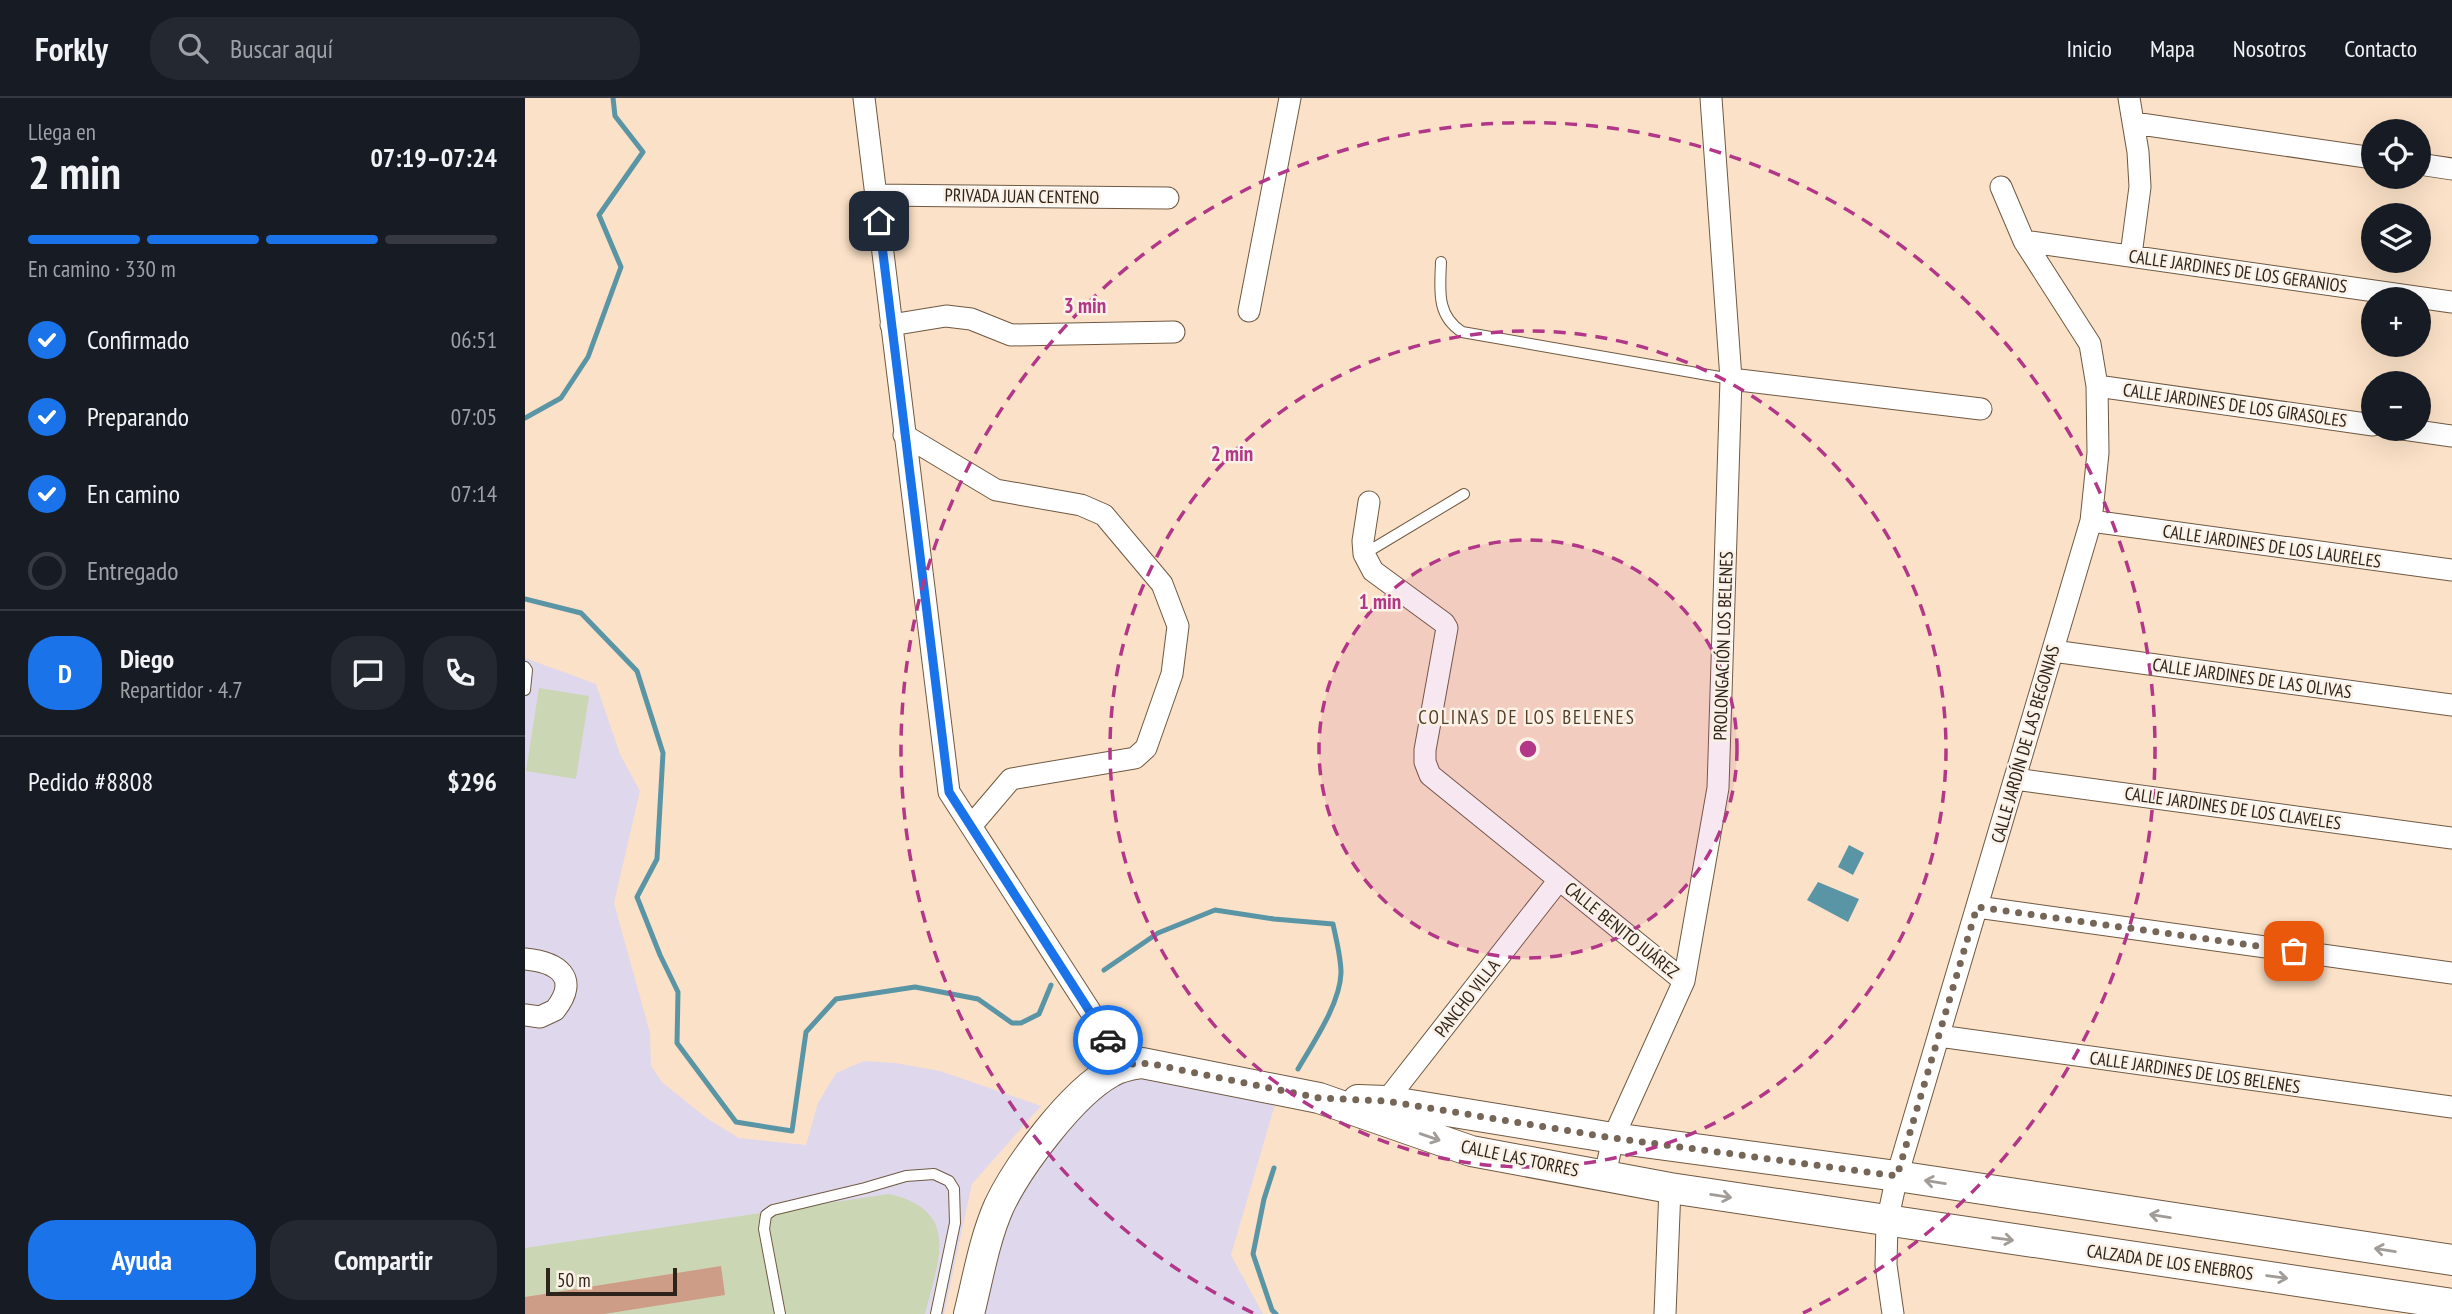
<!DOCTYPE html>
<html lang="es">
<head>
<meta charset="utf-8">
<style>
	body { margin:0; font-family:"PT Sans Narrow",sans-serif; background:#242831; color:#f1f3f6; height:100vh; display:flex; flex-direction:column; font-size:26px; white-space:nowrap }
	* { box-sizing:border-box; margin:0 }
	p { font-size:23px; color:#9ea1a6 }
	.icon { flex:none; width:38px; height:38px; fill:none; stroke:currentColor; stroke-width:2; stroke-linecap:round; stroke-linejoin:round }
	.map { position:relative; flex:1; overflow:hidden }
	.sheet { display:flex; flex-direction:column; background:#171b24; width:525px }
	.sheet>* { flex:none }
	.buttons { position:absolute; left:1836px; top:21px; display:grid; gap:14px }
	.buttons a { display:grid; place-items:center; width:70px; height:70px; border-radius:50%; background:#171b24; box-shadow:0 7px 28px #0002; font-size:35px }
	.scale { position:absolute; left:21px; bottom:18px; width:131px; box-sizing:border-box; padding-left:7px; border:4px solid #2e241b; border-top:0; font-size:19px; line-height:24px; white-space:nowrap; color:#2e241b; -webkit-text-stroke:5px #fbf1e6; paint-order:stroke }
	.pin { position:absolute; display:grid; place-items:center; width:60px; height:60px; color:#fff; margin:-30px; border-radius:14px; box-shadow:0 4px 10px #0006 }
	.courier { position:absolute; display:grid; place-items:center; width:70px; height:70px; margin:-35px; border:5px solid #1a73e8; border-radius:50%; background:#fff; color:#222; box-shadow:0 2px 9px #0007 }
	.head em { font-style:normal; font-weight:600 }
	.head div { display:flex; flex-direction:column-reverse }
	.head { display:flex; align-items:center; justify-content:space-between; height:119px; padding:0 28px }
	h1 { font-size:46px; font-weight:600; line-height:52px }
	.bar { display:grid; grid-template-columns:repeat(4,1fr); gap:10px 7px; align-content:center; height:84px; padding:0 28px }
	.bar i { height:9px; border-radius:5px; background:#363941 }
	.bar .current { background:#1a73e8 }
	.bar p { grid-column:span 4 }
	.line { display:flex; align-items:center; gap:18px; padding:0 28px; border-top:2px solid #363941 }
	.line div { flex:1 }
	.round { display:grid; place-items:center; flex:none; width:74px; height:74px; border-radius:28px; background:#242831 }
	ol { padding:0 28px; list-style:none }
	li { display:flex; align-items:center; gap:21px; height:77px }
	li p { margin-inline-start:auto }
	li .icon { padding:7px; border-radius:50%; background:#1a73e8; color:#fff; stroke-width:4 }
	li:last-child { color:#9ea1a6 }
	li i { width:38px; height:38px; border:4px solid #363941; border-radius:50% }
	.action { display:flex; gap:14px; margin-top:auto; padding:14px 28px }
	.action a { flex:1; height:80px; border-radius:28px; background:#1a73e8; color:#fff; font-size:28px; font-weight:600; line-height:80px; text-align:center }
	.action a+a { background:#242831; color:#f1f3f6 }
	header { display:flex; align-items:center; gap:42px; box-sizing:border-box; height:98px; padding:0 35px; background:#171b24; border-bottom:2px solid #363941 }
	header strong { font-size:33px }
	nav { display:flex; gap:38px; margin-inline-start:auto; font-size:24px }
	.search { width:490px; height:63px; background:#242831; display:flex; align-items:center; gap:18px; box-sizing:border-box; padding:0 24px; border-radius:28px; color:#9ea1a6; font-size:26px }
	main { display:flex; flex:1; min-height:0 }
	.map>svg:first-child { display:block }
</style>
</head>
<body>
<header>
<strong>Forkly</strong>
<div class="search"><svg class="icon" aria-label="search" viewBox="0 0 24 24"><circle cx="10" cy="10" r="6"/><path d="M15 15l6 6"/></svg>Buscar aquí</div>
<nav><a>Inicio</a><a>Mapa</a><a>Nosotros</a><a>Contacto</a></nav>
</header>
<main>
<section class="sheet">
<div class="head"><div><h1>2 min</h1><p>Llega en</p></div><em>07:19–07:24</em></div>
<div class="bar"><i class="current"></i><i class="current"></i><i class="current"></i><i></i><p>En camino · 330 m</p></div>
<ol>
<li><svg class="icon" aria-label="check" viewBox="0 0 24 24"><path d="M5 12l5 5 9-10"/></svg>Confirmado<p>06:51</p></li>
<li><svg class="icon" aria-label="check" viewBox="0 0 24 24"><path d="M5 12l5 5 9-10"/></svg>Preparando<p>07:05</p></li>
<li><svg class="icon" aria-label="check" viewBox="0 0 24 24"><path d="M5 12l5 5 9-10"/></svg>En camino<p>07:14</p></li>
<li><i></i>Entregado</li>
</ol>
<div class="line" style="height:126px"><b class="round" style="background:#1a73e8;color:#fff">D</b><div><b>Diego</b><p>Repartidor · 4.7</p></div><a class="round"><svg class="icon" aria-label="chat" viewBox="0 0 24 24"><path d="M4 5h16v11H9l-5 4z"/></svg></a><a class="round"><svg class="icon" aria-label="phone" viewBox="0 0 24 24"><path d="M5 4h4l2 5-3 2q2 4 5 5l2-3 5 2v4C11 20 4 13 5 4z"/></svg></a></div>
<div class="line" style="height:91px"><div>Pedido #8808</div><b>$296</b></div>
<div class="action"><a>Ayuda</a><a>Compartir</a></div>
</section>
<div class="map">
<svg width="1927" height="1216" viewBox="0 0 1927 1216">
	<rect width="100%" height="100%" fill="#fbe1c7"/>
	<path fill="#dfd8ed" d="M0,560L71,586L95,656L115,693L89,805L125,935L126,968L138,985L183,1021L214,1040L281,1047L293,1005L311,975L339,963L370,965L415,973L516,1008L447,1086L419,1216H0Z
		M614,976L751,1003L706,1157L738,1216H450L479,1114L580,981Z"/>
	<path fill="#cbd6b5" d="M14,590L64,598L51,681L1,673Z
		M364,1096C437,1113 413,1163 400,1216H0V1150Z"/>
	<path fill="#5a95a5" d="M1324,747L1339,755L1328,777L1313,769Z
		M1293,784L1334,801L1323,824L1282,802Z"/>
	<g fill="none" stroke-linecap="round" stroke-linejoin="round">
		<path stroke="#5a95a5" stroke-width="5" d="M0,320L36,300L63,259L96,169L74,117L118,54L90,18L88,0
			M0,501L56,515L112,573L138,655L132,761L112,799L135,857L153,894L152,945L211,1024L267,1033L281,934L311,901L390,889L453,901L487,925H496L514,916L526,887
			M579,872L633,835L690,812L749,821L808,826C811,841 816,859 816,875C815,906 788,945 773,971
			M749,1070L739,1101L728,1156L747,1212L751,1216"/>
	</g>
	<path fill="#ce9d87" d="M196,1168L200,1197L79,1216H0V1199Z"/>
	<g fill="none" stroke-linecap="round" stroke-linejoin="round">
		<defs>
			<path id="lane" d="M916,164C915,192 911,217 937,234L1206,281
				M839,456L939,396
				M0,569L2,572L0,592
				M255,1216L239,1131L241,1117L248,1112L340,1090L381,1078L409,1076L424,1083L429,1091L430,1125L411,1216"/>
			<path id="street" d="M339,0L424,694L600,967
				M1604,0L1613,54L1615,89L1606,157
				M1609,25L1848,60
				M1894,66L1927,71
				M351,97L643,100
				M1499,143L1927,204
				M724,213L765,0
				M366,227L421,218L446,221L486,237L649,234
				M1206,281L1456,311
				M1572,288L1848,327
				M1878,331L1927,338
				M379,337L471,392L556,407L579,417L637,486L653,528L647,576L621,650L610,660L486,681L446,728
				M844,404L838,443L839,456L848,473L919,525L922,530L900,652V664L905,677L1159,883
				M1566,423L1927,472
				M1528,553L1927,607
				M1490,681L1927,740
				M1452,809L1927,875
				M0,861C32,864 56,879 30,912L15,919L0,917
				M1414,938L1927,1009
				M857,1012L861,1003L1034,782
				M1080,1077L1088,1040L1159,883L1193,690L1206,281L1186,0
				M1140,1216L1145,1090
				M1368,1216L1361,1167L1362,1124L1372,1078L1566,423L1573,355L1572,288L1565,246L1499,143L1476,89"/>
			<path id="secondary" d="M833,1002L861,1003L1088,1040L1372,1078L1927,1162
				M444,1216C453,1180 459,1142 474,1108C493,1068 547,995 586,974C596,968 605,967 617,965L794,1000L946,1053L1145,1090L1927,1206"/>
		</defs>
		<use href="#lane" stroke="#6f5942" stroke-width="12"/>
		<use href="#street" stroke="#6f5942" stroke-width="23"/>
		<use href="#secondary" stroke="#6f5942" stroke-width="32"/>
		<use href="#lane" stroke="#fff" stroke-width="10"/>
		<use href="#street" stroke="#fff" stroke-width="21"/>
		<use href="#secondary" stroke="#fff" stroke-width="30"/>
	</g>
	<defs><path id="oneway-shaft" d="M-6 0H5M1.5-3L5.5 0L1.5 3" fill="none" stroke-width="1.6" stroke-linecap="round" stroke-linejoin="round" transform="scale(1.75)"/></defs>
	<g stroke="#a19c98">
		<use href="#oneway-shaft" transform="translate(905 1039) rotate(19)"/>
		<use href="#oneway-shaft" transform="translate(1410 1084) rotate(-171)"/>
		<use href="#oneway-shaft" transform="translate(1196 1098) rotate(9)"/>
		<use href="#oneway-shaft" transform="translate(1635 1118) rotate(-171)"/>
		<use href="#oneway-shaft" transform="translate(1478 1141) rotate(8)"/>
		<use href="#oneway-shaft" transform="translate(1860 1152) rotate(-171)"/>
		<use href="#oneway-shaft" transform="translate(1752 1179) rotate(8)"/>
	</g>
	<g fill="none" stroke-linecap="round" stroke-linejoin="round">
		<path stroke="#766657" stroke-width="7" stroke-dasharray="0 12.6" d="M583,942L600,967L617,965L632,967L794,1000L861,1003L1088,1040L1372,1078L1452,809L1769,853"/>
		<path stroke="#1a73e8" stroke-width="9" d="M354,123L424,694L583,942"/>
	</g>
	<circle cx="1003" cy="651" r="209" fill="#b23788" fill-opacity=".12"/>
	<g fill="none" stroke="#b23788" stroke-width="3.5" stroke-dasharray="12 9">
		<circle cx="1003" cy="651" r="209"/>
		<circle cx="1003" cy="651" r="418"/>
		<path d="M728 1215A627 627 0 1 1 1278 1215"/>
	</g>
	<g text-anchor="middle" dominant-baseline="central" stroke-width="5" stroke-linejoin="round" paint-order="stroke">
		<g font-size="18" fill="#2e241b" stroke="#fbf1e6">
			<text transform="translate(497 98) rotate(1)">PRIVADA JUAN CENTENO</text>
			<text transform="translate(1713 173) rotate(8)">CALLE JARDINES DE LOS GERANIOS</text>
			<text transform="translate(1710 307) rotate(8)">CALLE JARDINES DE LOS GIRASOLES</text>
			<text transform="translate(1747 448) rotate(8)">CALLE JARDINES DE LOS LAURELES</text>
			<text transform="translate(1198 548) rotate(-88)">PROLONGACIÓN LOS BELENES</text>
			<text transform="translate(1727 580) rotate(8)">CALLE JARDINES DE LAS OLIVAS</text>
			<text transform="translate(1500 646) rotate(-74)">CALLE JARDÍN DE LAS BEGONIAS</text>
			<text transform="translate(1708 710) rotate(8)">CALLE JARDINES DE LOS CLAVELES</text>
			<text transform="translate(1097 832) rotate(39)">CALLE BENITO JUÁREZ</text>
			<text transform="translate(942 900) rotate(-52)">PANCHO VILLA</text>
			<text transform="translate(1670 974) rotate(8)">CALLE JARDINES DE LOS BELENES</text>
			<text transform="translate(995 1060) rotate(12)">CALLE LAS TORRES</text>
			<text transform="translate(1645 1164) rotate(8)">CALZADA DE LOS ENEBROS</text>
		</g>
		<g font-size="19" letter-spacing="2" fill="#523d27" stroke="#fbf1e6">
			<text x="1002" y="619">COLINAS DE LOS BELENES</text>
		</g>
	</g>
	<circle cx="1003" cy="651" r="10" fill="#b23788" stroke="#fbf1e6" stroke-width="3.5"/>
	<g font-size="21" text-anchor="middle" font-weight="bold" fill="#b23788" stroke="#fbf1e6" stroke-width="5" stroke-linejoin="round" paint-order="stroke">
		<text x="560" y="215">3 min</text>
		<text x="707" y="363">2 min</text>
		<text x="855" y="511">1 min</text>
	</g>
</svg>
<div class="buttons">
<a><svg class="icon" aria-label="locate" viewBox="0 0 24 24"><circle cx="12" cy="12" r="6"/><path d="M12 2v4M12 18v4M2 12h4M18 12h4"/></svg></a>
<a><svg class="icon" aria-label="layers" viewBox="0 0 24 24"><path d="M12 4l9 5-9 5-9-5zM3 14l9 5 9-5"/></svg></a>
<a>+</a>
<a>−</a>
</div>
<div class="scale">50 m</div>
<div class="pin" style="left:1769px;top:853px;background:#ea580c"><svg class="icon" aria-label="bag" viewBox="0 0 24 24"><path d="M5 8h14l-1 12H6zM9 8a3 3 0 0 1 6 0"/></svg></div>
<div class="pin" style="left:354px;top:123px;background:#1f2937"><svg class="icon" aria-label="home" viewBox="0 0 24 24"><path d="M3 11l9-7 9 7M6 9v11h12V9"/></svg></div>
<div class="courier" style="left:583px;top:942px"><svg class="icon" aria-label="car" viewBox="0 0 24 24"><path d="M5 17H2v-5l4-1 3-4h7l3 4 3 1v5h-3M9 17h6M6 11h13"/><circle cx="7" cy="17" r="2"/><circle cx="17" cy="17" r="2"/></svg></div>
</div>
</main>
</body>
</html>
